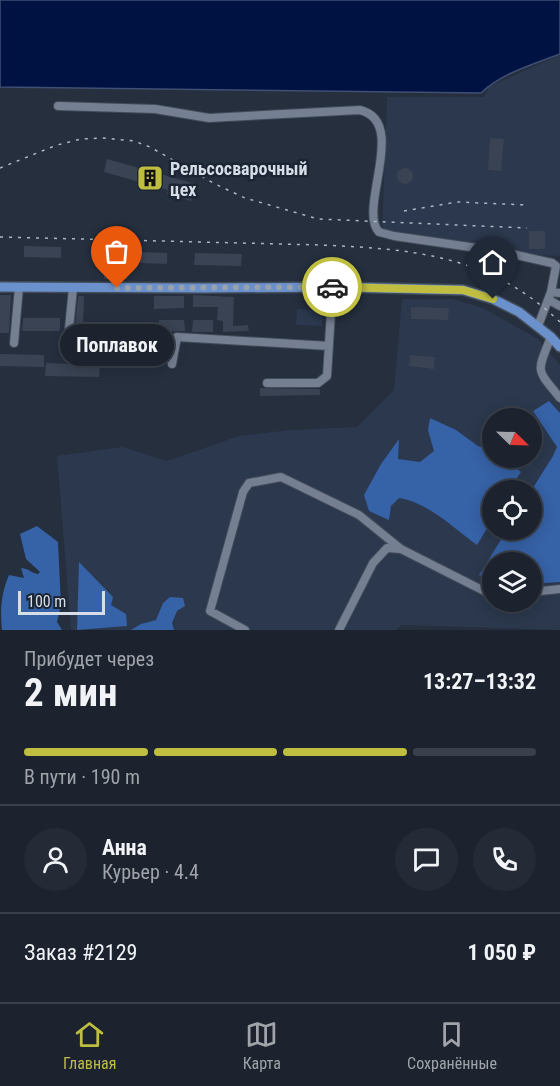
<!DOCTYPE html>
<html lang="ru">
<head>
<meta charset="utf-8">
<style>
	body { margin:0; font-family:"Roboto Condensed",sans-serif; background:#252b36; color:#f1f3f6; height:100vh; display:flex; flex-direction:column; font-size:22px; white-space:nowrap }
	* { box-sizing:border-box; margin:0 }
	p { font-size:20px; color:#a0a4aa }
	.icon { flex:none; width:33px; height:33px; fill:none; stroke:currentColor; stroke-width:2; stroke-linecap:round; stroke-linejoin:round }
	.map { position:relative; height:630px; overflow:hidden }
	.panel { display:flex; flex-direction:column; background:#1c232e; flex:1 }
	.panel>* { flex:none }
	.needle { width:39px; rotate:113deg }
	.fabs { position:absolute; left:482px; top:408px; display:grid; gap:12px }
	.fabs a { display:grid; place-items:center; width:60px; height:60px; border-radius:50%; background:#1c232e; box-shadow:0 3px 15px #0003,0 0 0 2px #3a404a; font-size:30px }
	.scale { position:absolute; left:18px; bottom:15px; width:87px; box-sizing:border-box; padding-left:6px; border:3px solid #d7dee8; border-top:0; font-size:16px; line-height:21px; white-space:nowrap; color:#d7dee8; -webkit-text-stroke:4px #1b2534; paint-order:stroke }
	.pin { position:absolute; display:grid; place-items:center; width:51px; height:51px; color:#fff; margin:-62px -26px; border-radius:50% 50% 50% 0; rotate:-45deg; box-shadow:0 0 6px #0007 }
	.pin .icon { rotate:45deg }
	.courier { position:absolute; display:grid; place-items:center; width:60px; height:60px; margin:-30px; border:4px solid #bfbe41; border-radius:50%; background:#fff; color:#222; box-shadow:0 2px 8px #0007 }
	.bubble { position:absolute; height:42px; border-radius:21px; background:#1c232e; box-shadow:0 3px 15px #0003,0 0 0 2px #3a404a; font-size:20px; font-weight:700; line-height:42px; text-align:center }
	.overview em { font-style:normal; font-weight:700 }
	.overview div { display:flex; flex-direction:column-reverse }
	.overview { display:flex; align-items:center; justify-content:space-between; height:102px; padding:0 24px }
	h1 { font-size:39px; font-weight:700; line-height:45px }
	.bar { display:grid; grid-template-columns:repeat(4,1fr); gap:9px 6px; align-content:center; height:72px; padding:0 24px }
	.bar i { height:8px; border-radius:4px; background:#3a404a }
	.bar .current { background:#bfbe41 }
	.bar p { grid-column:span 4 }
	.line { display:flex; align-items:center; gap:15px; padding:0 24px; border-top:2px solid #3a404a }
	.line div { flex:1 }
	.round { display:grid; place-items:center; flex:none; width:63px; height:63px; border-radius:32px; background:#252b36 }
	.dock { display:flex; justify-content:space-around; align-items:center; height:84px; border-top:2px solid #3a404a; background:#1c232e; font-size:16px; color:#a0a4aa }
	.dock a { display:grid; justify-items:center; gap:3px }
	.dock .current { color:#bfbe41 }
	.map>svg:first-child { display:block }
</style>
</head>
<body>
<div class="map">
<svg width="560" height="630" viewBox="0 0 560 630">
	<rect width="100%" height="100%" fill="#252f3e"/>
	<path fill="#2b384d" fill-rule="evenodd" d="M560,55V256L522,255L499,246L425,236L382,232L387,97H484L490,86Z
		M402,299H453L483,308L538,339L560,365V630L402,625L396,630H71L57,456L123,447L167,461L239,436L290,430L357,427L394,390ZM492,418H531V458H492ZM492,490H531V530H492ZM492,562H531V602H492Z
		M313,305L323,306L322,326L296,325L297,309L312,310Z"/>
	<path fill="#3662a7" d="M549,401L560,413V582L531,584V562H492V580L479,575L507,530H531V491L553,456L557,447L533,411Z
		M430,418L456,430L478,446L492,451V458H504L521,472L509,490H492V520L477,545C452,527 429,503 399,498L391,506L389,520L369,511L364,495L381,464L399,439L398,459L420,462L434,451L428,430Z
		M37,526L58,542L61,605L57,622L62,630H2C0,610 1,594 9,575L24,578L21,568C30,569 31,573 38,574L40,572L26,559L20,534Z
		M79,562L113,597L111,605L126,614L127,626L77,630Z
		M170,597L183,598L185,606L177,611L172,623L174,630H131L141,624L156,620L163,603Z"/>
	<path fill="#001242" stroke="#404f74" stroke-width="1.5" d="M0,0H560V54C534,64 502,73 481,93L0,87Z"/>
	<path fill="#394353" d="M490,138L504,139L501,171L488,170Z
		M107,159L196,184L191,201L167,194L168,190L104,172Z
		M397 176a8 8 0 1 1 16 0a8 8 0 1 1-16 0Z
		M529,231H545V249H529Z
		M24,246L61,247V258L24,257Z
		M140,252L167,253V264L140,263Z
		M195,253L242,254L241,266L194,265Z
		M104,264H127V279H104Z
		M0,295H11L9,333H0Z
		M193,295L234,297L233,326L248,325L249,331L223,332V321L217,320L218,307H193Z
		M78,296H84L83,327H75Z
		M154,296H184V308L154,309Z
		M411,307L449,308L448,320L411,319Z
		M23,318H60V331H22Z
		M159,320H184L185,331L159,332Z
		M193,320H213V332H192Z
		M126,328L149,329V340H134L133,350L157,351V362L110,360L111,347H126Z
		M0,354L44,355V367L0,366Z
		M410,355L435,357L434,369L409,366Z
		M46,363L100,365L99,377L45,376Z
		M260,388L320,389V395L260,396Z"/>
	<g fill="none" stroke-linecap="round" stroke-linejoin="round">
		<defs>
			<path id="minor" d="M58,106L155,109L209,118L360,110C409,122 357,209 379,232L394,236L498,251L552,263L556,266L551,292
				M549,300L560,306
				M538,326L551,292L560,293
				M551,337C536,374 536,368 560,398
				M14,343L19,287
				M67,349L73,288
				M172,364L177,337L329,346
				M267,383H318L327,376L331,312L337,287
				M531,592L560,589
				M245,630L210,611L243,492L249,483L281,477L359,515L401,549
				M339,630L373,563L387,548L401,549L492,595"/>
			<path id="major" d="M0,287L205,288L337,287L463,290L493,299L519,312L551,337L560,347"/>
		</defs>
		<use href="#minor" stroke="#424b58" stroke-width="10"/>
		<use href="#major" stroke="#424b58" stroke-width="12"/>
		<use href="#minor" stroke="#747f92" stroke-width="8"/>
		<use href="#major" stroke="#6b91cd" stroke-width="9"/>
		<path stroke="#aeb6c1" stroke-width="1.5" stroke-dasharray="3 6" stroke-linecap="butt" d="M0,168L57,145L81,139L103,138L134,141L150,147L215,184L245,198L318,219L527,228
			M404,211L458,202L527,205
			M0,237L321,245C413,249 490,255 560,322"/>
	</g>
	<g fill="none" stroke-linecap="round" stroke-linejoin="round">
		<path stroke="#99a1ac" stroke-width="6" stroke-dasharray="0 10.8" d="M117,288L332,287"/>
		<path stroke="#bfbe41" stroke-width="8" d="M332,287L463,290L493,299"/>
	</g>
	<defs>
		<symbol id="building-square" viewBox="-11 -11 22 22"><rect x="-9" y="-9" width="18" height="18" rx="4" fill="#bfbe41" stroke="#1b2534"/><path d="M-4-6H4V6H1V3H-1V6H-4ZM-2.5-4.3h1.7v1.8h-1.7ZM.8-4.3h1.7v1.8H.8ZM-2.5-1h1.7V.8h-1.7ZM.8-1h1.7V.8H.8Z" fill="#111"/></symbol>
	</defs>
	<g fill-rule="evenodd">
		<use href="#building-square" x="135" y="163" width="30" height="30"/>
	</g>
	<g text-anchor="middle" dominant-baseline="central" stroke-width="5" stroke-linejoin="round" paint-order="stroke">
		<g font-size="18" font-weight="bold" fill="#d7dee8" stroke="#1b2534" text-anchor="start">
			<text x="170" y="168">Рельсосварочный<tspan x="170" dy="21">цех</tspan></text>
		</g>
	</g>
</svg>
<div class="fabs">
<a><svg class="needle" viewBox="-14 -14 28 28"><path d="M0-13l5 13h-10z" fill="#e53935"/><path d="M0 13l5-13h-10z" fill="#a0a4aa"/></svg></a>
<a><svg class="icon" aria-label="locate" viewBox="0 0 24 24"><circle cx="12" cy="12" r="6"/><path d="M12 2v4M12 18v4M2 12h4M18 12h4"/></svg></a>
<a><svg class="icon" aria-label="layers" viewBox="0 0 24 24"><path d="M12 4l9 5-9 5-9-5zM3 14l9 5 9-5"/></svg></a>
</div>
<div class="scale">100 m</div>
<div class="pin" style="left:117px;top:288px;background:#ea580c"><svg class="icon" aria-label="bag" viewBox="0 0 24 24"><path d="M5 8h14l-1 12H6zM9 8a3 3 0 0 1 6 0"/></svg></div>
<div class="pin" style="left:493px;top:299px;background:#1f2937"><svg class="icon" aria-label="home" viewBox="0 0 24 24"><path d="M3 11l9-7 9 7M6 9v11h12V9"/></svg></div>
<div class="courier" style="left:332px;top:287px"><svg class="icon" aria-label="car" viewBox="0 0 24 24"><path d="M5 17H2v-5l4-1 3-4h7l3 4 3 1v5h-3M9 17h6M6 11h13"/><circle cx="7" cy="17" r="2"/><circle cx="17" cy="17" r="2"/></svg></div>
<div class="bubble" style="left:60px;top:324px;width:114px">Поплавок</div>
</div>
<section class="panel">
<div class="overview"><div><h1>2 мин</h1><p>Прибудет через</p></div><em>13:27–13:32</em></div>
<div class="bar"><i class="current"></i><i class="current"></i><i class="current"></i><i></i><p>В пути · 190 m</p></div>
<div class="line" style="height:108px"><a class="round"><svg class="icon" aria-label="person" viewBox="0 0 24 24"><circle cx="12" cy="8" r="4"/><path d="M4 21q1-7 8-7t8 7"/></svg></a><div><b>Анна</b><p>Курьер · 4.4</p></div><a class="round"><svg class="icon" aria-label="chat" viewBox="0 0 24 24"><path d="M4 5h16v11H9l-5 4z"/></svg></a><a class="round"><svg class="icon" aria-label="phone" viewBox="0 0 24 24"><path d="M5 4h4l2 5-3 2q2 4 5 5l2-3 5 2v4C11 20 4 13 5 4z"/></svg></a></div>
<div class="line" style="height:78px"><div>Заказ #2129</div><b>1 050 ₽</b></div>
</section>
<nav class="dock">
<a class="current"><svg class="icon" aria-label="home" viewBox="0 0 24 24"><path d="M3 11l9-7 9 7M6 9v11h12V9"/></svg>Главная</a>
<a><svg class="icon" aria-label="map" viewBox="0 0 24 24"><path d="M3 6l6-2 6 2 6-2v14l-6 2-6-2-6 2zM9 4v14M15 6v14"/></svg>Карта</a>
<a><svg class="icon" aria-label="saved" viewBox="0 0 24 24"><path d="M7 4h10v16l-5-4-5 4z"/></svg>Сохранённые</a>
</nav>
</body>
</html>
